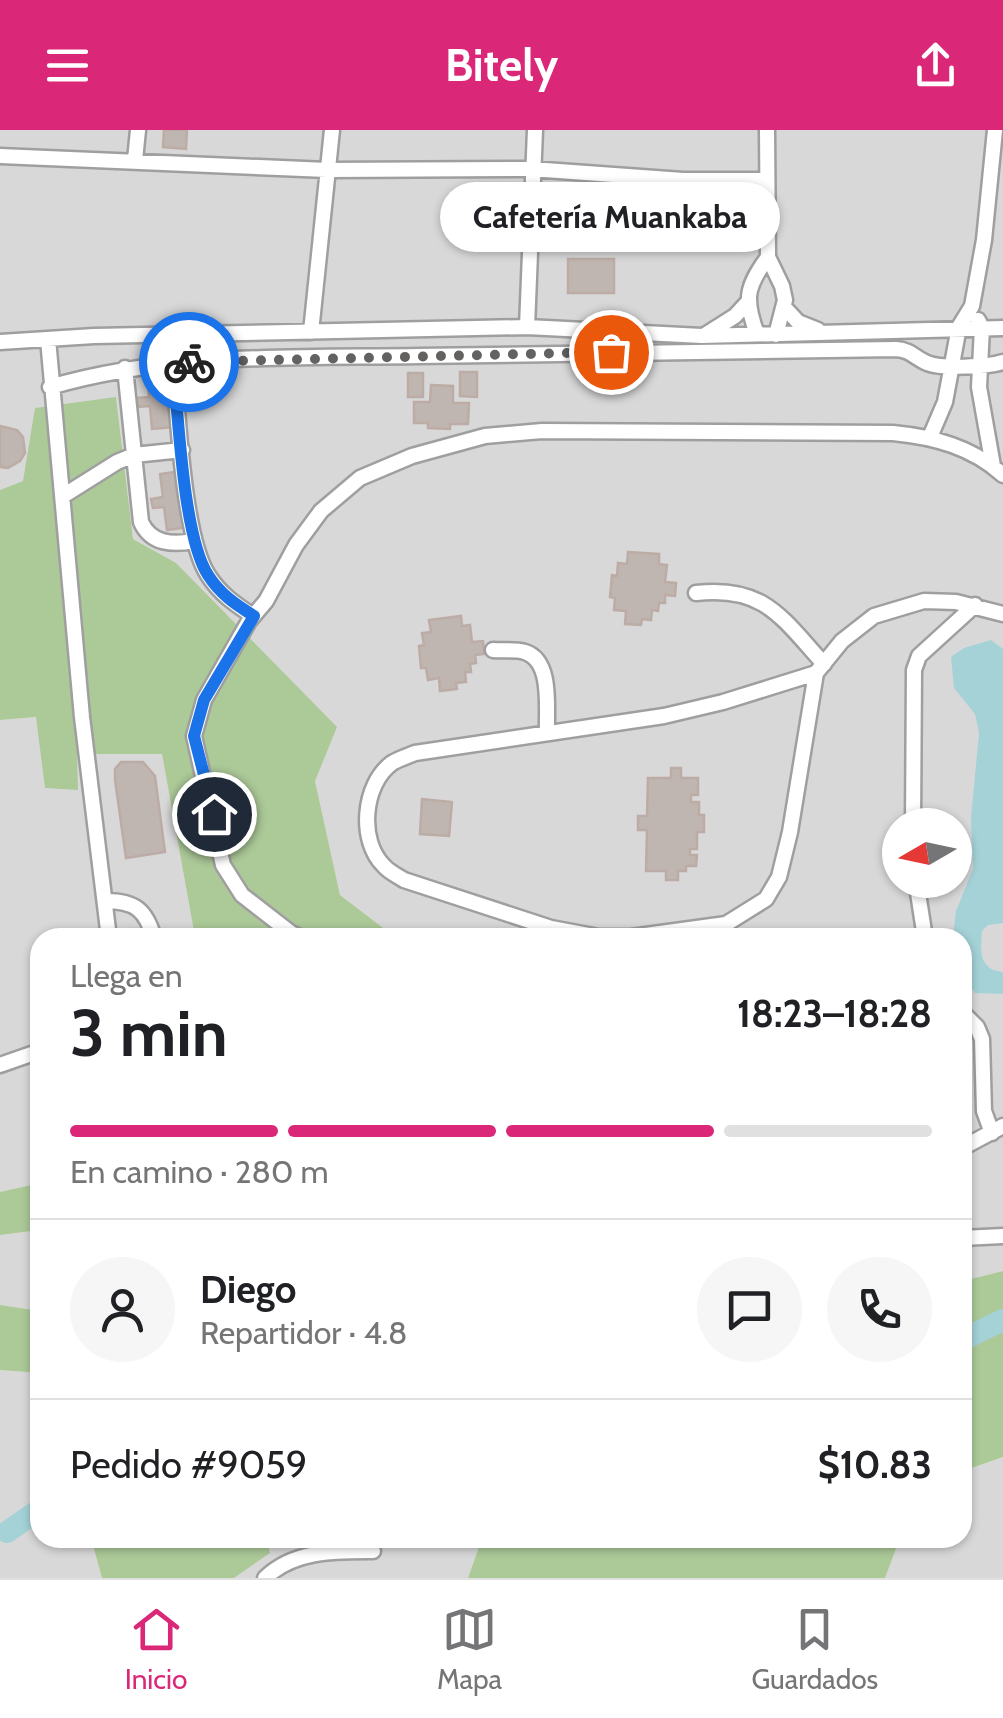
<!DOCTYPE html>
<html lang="es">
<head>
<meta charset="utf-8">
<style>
	body { margin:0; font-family:Cabin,sans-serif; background:#f6f6f6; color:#202124; height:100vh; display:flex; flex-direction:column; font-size:38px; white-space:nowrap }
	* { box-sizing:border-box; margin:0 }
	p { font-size:32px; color:#757577 }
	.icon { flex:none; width:55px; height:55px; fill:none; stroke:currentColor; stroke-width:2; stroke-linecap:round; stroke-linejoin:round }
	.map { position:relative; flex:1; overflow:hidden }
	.sheet { position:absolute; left:30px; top:798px; width:942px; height:620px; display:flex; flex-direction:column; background:#fff; border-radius:30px; box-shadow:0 2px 8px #0004 }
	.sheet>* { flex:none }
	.needle { width:65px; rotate:261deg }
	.tools { position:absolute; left:882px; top:678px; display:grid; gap:20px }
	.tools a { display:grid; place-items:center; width:90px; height:90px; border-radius:50%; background:#fff; box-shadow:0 2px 8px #0004; font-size:50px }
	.pin { position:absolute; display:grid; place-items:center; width:85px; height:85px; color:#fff; margin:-42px; border:5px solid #fff; border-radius:50%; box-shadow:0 2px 10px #0007 }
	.courier { position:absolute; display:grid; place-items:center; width:100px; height:100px; margin:-50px; border:8px solid #1a73e8; border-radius:50%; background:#fff; color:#222; box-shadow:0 2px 12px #0007 }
	.bubble { position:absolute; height:70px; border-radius:35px; background:#fff; box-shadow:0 2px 8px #0004; font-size:32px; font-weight:700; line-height:70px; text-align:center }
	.headline em { font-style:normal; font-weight:700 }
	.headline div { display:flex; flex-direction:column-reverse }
	.headline { display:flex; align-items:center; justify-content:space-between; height:170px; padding:0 40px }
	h1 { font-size:65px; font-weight:700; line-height:75px }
	.bar { display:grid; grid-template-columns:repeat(4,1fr); gap:15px 10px; align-content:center; height:120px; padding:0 40px }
	.bar i { height:12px; border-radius:8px; background:#e0e0e0 }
	.bar .active { background:#db2777 }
	.bar p { grid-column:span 4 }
	.line { display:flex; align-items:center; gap:25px; padding:0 40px; border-top:2px solid #e0e0e0 }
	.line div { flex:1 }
	.round { display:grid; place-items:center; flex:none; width:105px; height:105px; border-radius:52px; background:#f6f6f6 }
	header { display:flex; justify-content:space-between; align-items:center; height:130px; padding:0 40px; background:#db2777; color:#fff; font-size:45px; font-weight:700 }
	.tabs { display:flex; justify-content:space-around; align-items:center; height:140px; border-top:2px solid #e0e0e0; background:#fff; font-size:28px; color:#757577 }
	.tabs a { display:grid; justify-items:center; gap:5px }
	.tabs .active { color:#db2777 }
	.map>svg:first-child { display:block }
</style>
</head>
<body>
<header><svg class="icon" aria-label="menu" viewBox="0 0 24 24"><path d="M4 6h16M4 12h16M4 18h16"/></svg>Bitely<svg class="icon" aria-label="share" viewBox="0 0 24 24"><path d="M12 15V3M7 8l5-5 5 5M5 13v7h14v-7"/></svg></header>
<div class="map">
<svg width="1003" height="1448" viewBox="0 0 1003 1448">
	<rect width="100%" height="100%" fill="#ece7e1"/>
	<path fill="#d9d8d8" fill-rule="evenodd" d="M0,0H1003V1141L963,1151L962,808L395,807L340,765L315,651L176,433L133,409L116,267L23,351L0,360ZM900,695H955V750H900Z
		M36,587L76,624H162L195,807L40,808V1053L0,1062V590Z
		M40,1100V1181L0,1175V1105Z
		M0,1240L40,1243V1408H91L102,1448H0Z
		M1003,1327V1448H885L900,1408H962L963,1341Z
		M267,1408H482L468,1448H234L270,1423Z"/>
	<path fill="#acc998" d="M116,267L133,409L176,433L337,597L315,651L340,765L395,807H195L162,624H77L78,660L45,658L36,587L0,590V360L23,351L35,278Z
		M40,1053V1100L0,1105V1062Z
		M1003,1141V1327L963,1341V1151Z
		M0,1175L40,1181V1243L0,1240Z
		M91,1408H267L270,1423L234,1448H102Z
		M482,1408H900L885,1448H468Z"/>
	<path fill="#a4d2d7" d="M991,510L1003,519V793L988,795L982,801C980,821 979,840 1003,842V864L975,863L963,846L962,808L953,805L956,781L973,739L971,688L979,603L975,584L954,558L951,527L964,518Z"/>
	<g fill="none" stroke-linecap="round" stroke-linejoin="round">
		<path stroke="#a4d2d7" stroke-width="22" d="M962,1210L1003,1190
			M7,1402L40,1379"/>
	</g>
	<path fill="#c0b6b1" stroke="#bcaca5" stroke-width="2.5" d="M164,0H187L186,19L163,17Z
		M663,55L733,56V75L663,74Z
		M607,66H622V93H628V108L601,109V113H593V109H565V94H569V69L584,68V76L603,74L607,77Z
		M662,91L732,93L731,113L661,111Z
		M568,129H614V163H568Z
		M169,241L174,297L152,299L150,276L139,277L137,268L149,267L147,243Z
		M460,242H477V267L460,266Z
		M408,243H423V267H408Z
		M431,255L453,256V273H469L468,294H450V299L428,298V293H414V272H430Z
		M0,296L17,300L23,307L25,323L20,331L8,338L0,337Z
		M182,341L189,397L167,400L164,377L153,378L151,369L163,367L160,344Z
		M628,422L659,424V434L667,435L665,452L676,453L675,466L665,465V473H659L658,481L652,480L651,490L642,489L641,495L625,494L626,481L614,480L615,468L610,467L612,445L617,446L618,433L627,434Z
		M461,486L462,496L470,495L472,512L483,511L484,524L475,525L476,533L470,534L471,542H465L466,552L456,553L457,559L440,561L439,548L428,550L426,538H421L419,516L424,515L422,503L431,502L429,490Z
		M121,632H143L155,646L165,722L126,728L115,650V639Z
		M671,638H681V648H698V665H691V672H699V685H704V702H697V719H690V725H697L696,736H686V741H678V750H666V741H646L647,700H638V686H647L648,648H671Z
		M422,669L452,672L449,706L420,704Z"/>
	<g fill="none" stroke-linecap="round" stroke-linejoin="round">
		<defs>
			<path id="minor" d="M767,0L768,127L782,156L785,170L776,205
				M0,26L327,40L531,39L683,50H767
				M135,30L138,0
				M785,178L798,192L818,200
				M978,190L982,198L979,257L993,336
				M527,197L535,0
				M311,202L332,0
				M757,204C744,169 746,157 768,127
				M705,205L735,186L747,173
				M48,209L82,587L109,808
				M0,212L94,206L527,197L702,206L1003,198
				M173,232C178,282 183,407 208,445C220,464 235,474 253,486
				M125,238L141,392C151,414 172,415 194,411
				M50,257C169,222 296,228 419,226C578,223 737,220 896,219C911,220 915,228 927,233C941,239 988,237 1003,232
				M930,307L945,272L959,197L972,176L984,110L995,0
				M63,366L117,332L134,325L182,320
				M696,463C764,455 782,488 824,534
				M493,520C503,521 516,519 525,522C553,531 546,579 547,602
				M816,543L723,572L664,586L415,623C408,626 398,629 392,633C363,654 358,711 384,736C389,742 398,746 404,750L551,798L599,807H631L726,794L766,769L779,747L790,702L816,543L842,511L874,486L924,471L956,472L1003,484
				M913,695L914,540L919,526L975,475
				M916,750L925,808
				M106,771C135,771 146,780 154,808
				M302,808L291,803L242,765L223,735L194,606L204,570L249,491L266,471L296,415L321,381L360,348L412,326L485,306L542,301L893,303C934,307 972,317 1003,345
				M962,882L977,897L982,909L984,981L992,1003
				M0,935L40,921
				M962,1018L1003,996
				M962,1108L1003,1106
				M265,1448C294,1420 335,1421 373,1421"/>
		</defs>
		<use href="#minor" stroke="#9f9f9f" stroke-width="19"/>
		<use href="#minor" stroke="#fff" stroke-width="14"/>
	</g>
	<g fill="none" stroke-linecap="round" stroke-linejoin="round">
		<path stroke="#646260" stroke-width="10" stroke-dasharray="0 18" d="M189,232L611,222"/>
		<path stroke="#1a73e8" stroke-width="12" d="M189,232H173C178,282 183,407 208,445C220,464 235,474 254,486L204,570L194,606L214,684"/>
	</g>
</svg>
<div class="tools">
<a><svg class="needle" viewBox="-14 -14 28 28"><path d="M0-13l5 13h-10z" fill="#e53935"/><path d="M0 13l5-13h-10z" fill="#757577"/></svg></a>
</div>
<div class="pin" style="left:611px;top:222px;background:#ea580c"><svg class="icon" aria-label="bag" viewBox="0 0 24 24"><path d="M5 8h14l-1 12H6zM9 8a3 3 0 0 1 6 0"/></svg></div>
<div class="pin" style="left:214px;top:684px;background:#1f2937"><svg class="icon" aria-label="home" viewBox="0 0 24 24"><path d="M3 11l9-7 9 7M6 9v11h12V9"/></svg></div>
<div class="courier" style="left:189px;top:232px"><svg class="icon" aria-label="bike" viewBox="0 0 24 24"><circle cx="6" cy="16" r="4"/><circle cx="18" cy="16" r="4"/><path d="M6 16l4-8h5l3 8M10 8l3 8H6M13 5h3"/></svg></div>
<div class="bubble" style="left:440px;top:52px;width:340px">Cafetería Muankaba</div>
<section class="sheet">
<div class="headline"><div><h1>3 min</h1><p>Llega en</p></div><em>18:23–18:28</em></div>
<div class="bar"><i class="active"></i><i class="active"></i><i class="active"></i><i></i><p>En camino · 280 m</p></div>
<div class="line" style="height:180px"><a class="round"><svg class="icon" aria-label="person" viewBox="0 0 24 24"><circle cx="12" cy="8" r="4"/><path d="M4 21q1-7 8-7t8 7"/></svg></a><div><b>Diego</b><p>Repartidor · 4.8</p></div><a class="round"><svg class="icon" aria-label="chat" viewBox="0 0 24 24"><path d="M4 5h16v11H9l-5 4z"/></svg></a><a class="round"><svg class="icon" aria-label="phone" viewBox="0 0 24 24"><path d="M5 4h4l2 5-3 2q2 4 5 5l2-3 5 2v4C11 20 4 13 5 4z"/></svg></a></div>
<div class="line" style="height:130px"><div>Pedido #9059</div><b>$10.83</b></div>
</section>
</div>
<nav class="tabs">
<a class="active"><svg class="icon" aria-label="home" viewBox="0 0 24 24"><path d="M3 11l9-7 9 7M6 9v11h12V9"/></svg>Inicio</a>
<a><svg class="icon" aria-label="map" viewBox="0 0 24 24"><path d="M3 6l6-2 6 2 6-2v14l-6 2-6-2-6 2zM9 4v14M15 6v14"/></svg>Mapa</a>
<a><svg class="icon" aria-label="saved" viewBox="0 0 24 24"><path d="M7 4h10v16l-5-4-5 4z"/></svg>Guardados</a>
</nav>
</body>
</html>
